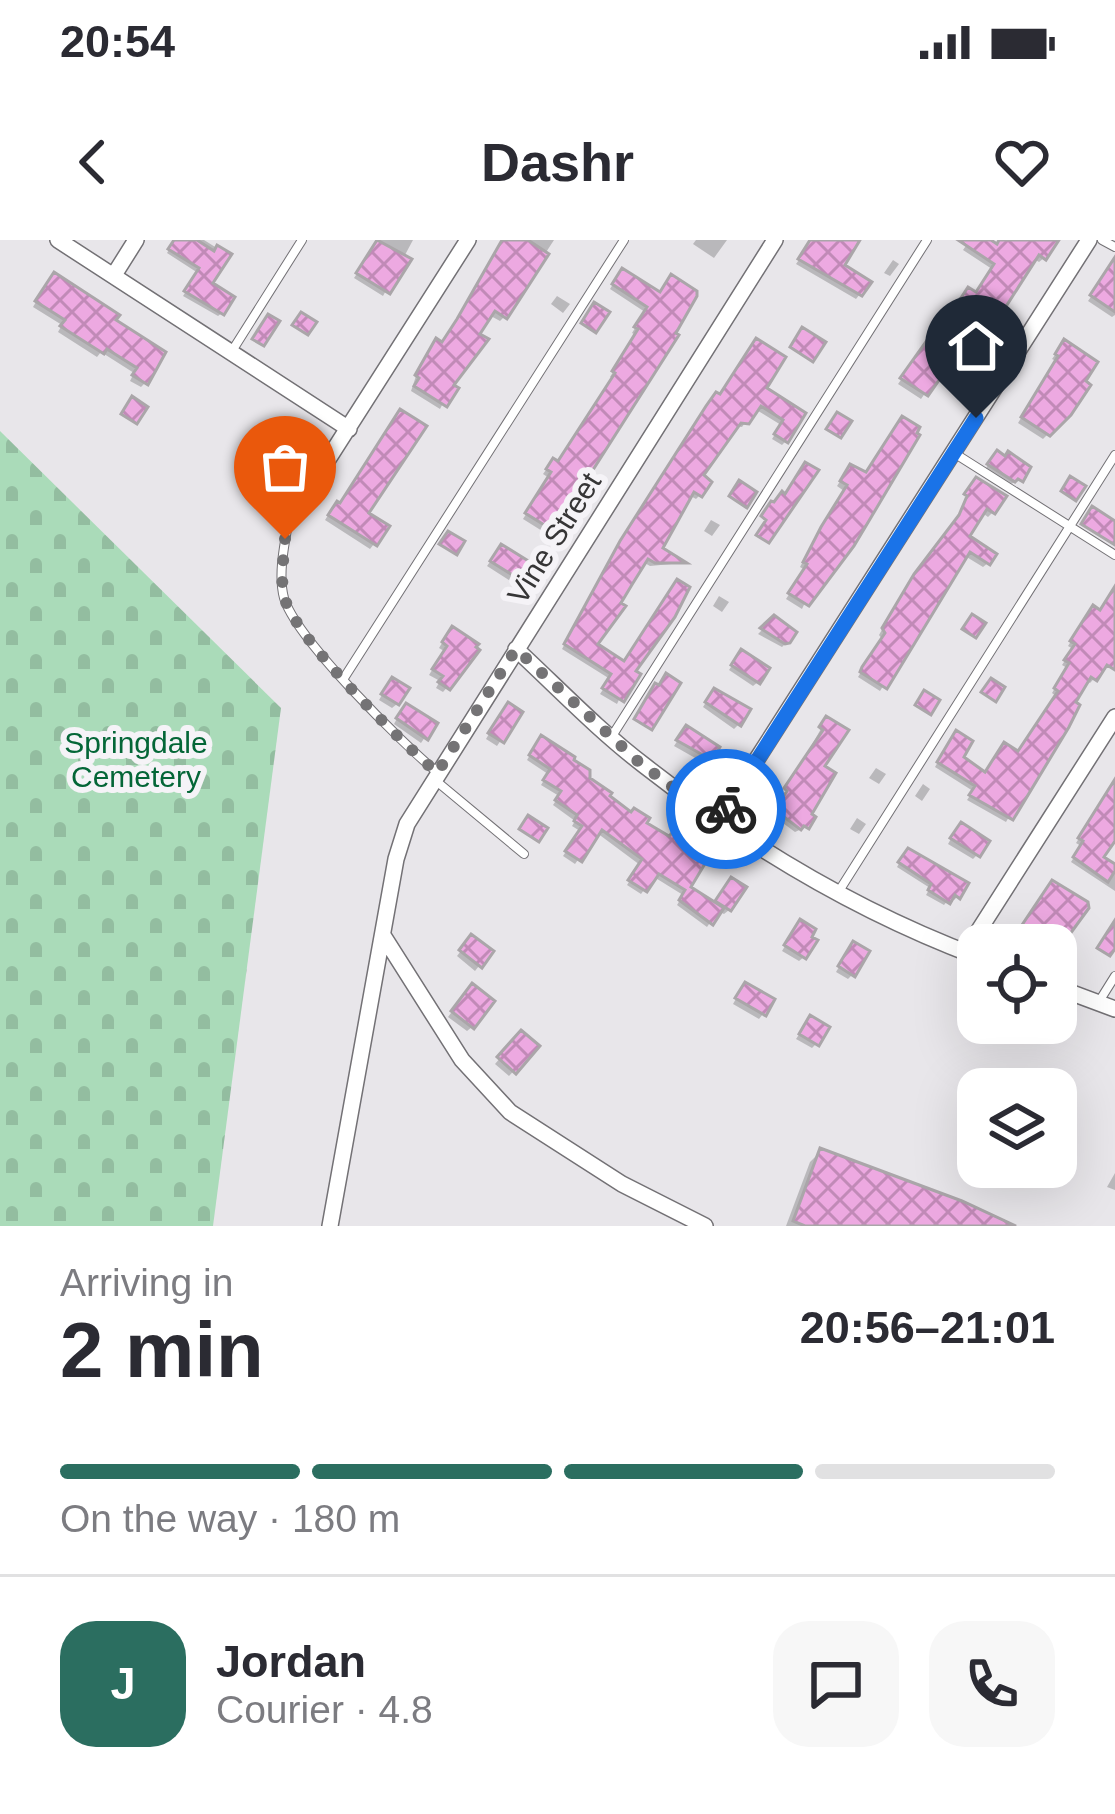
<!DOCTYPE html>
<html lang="en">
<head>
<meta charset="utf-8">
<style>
	body { margin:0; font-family:Arial,sans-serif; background:#f7f7f7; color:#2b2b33; height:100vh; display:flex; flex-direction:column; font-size:45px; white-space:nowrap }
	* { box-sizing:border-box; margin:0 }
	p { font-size:39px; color:#7c7c81 }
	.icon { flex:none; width:66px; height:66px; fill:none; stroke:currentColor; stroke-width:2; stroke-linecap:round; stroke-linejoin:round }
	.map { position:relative; height:986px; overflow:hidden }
	.side { display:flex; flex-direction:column; background:#fff; flex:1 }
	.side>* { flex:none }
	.fabs { position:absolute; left:957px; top:684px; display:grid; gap:24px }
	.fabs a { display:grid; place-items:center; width:120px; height:120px; border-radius:24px; background:#fff; box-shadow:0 12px 48px #0002; font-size:60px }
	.pin { position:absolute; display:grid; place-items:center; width:102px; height:102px; color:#fff; margin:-123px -51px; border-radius:50% 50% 50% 0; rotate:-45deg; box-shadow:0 0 12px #0007 }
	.pin .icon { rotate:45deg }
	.courier { position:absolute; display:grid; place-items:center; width:120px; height:120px; margin:-60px; border:9px solid #1a73e8; border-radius:50%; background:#fff; color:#222; box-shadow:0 3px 15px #0007 }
	.headline em { font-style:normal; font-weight:700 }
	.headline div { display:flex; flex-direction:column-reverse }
	.headline { display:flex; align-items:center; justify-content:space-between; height:204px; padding:0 60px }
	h1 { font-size:78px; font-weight:700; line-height:90px }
	.bar { display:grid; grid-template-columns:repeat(4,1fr); gap:18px 12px; align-content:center; height:144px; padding:0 60px }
	.bar i { height:15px; border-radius:9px; background:#e1e1e2 }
	.bar .selected { background:#2b6e60 }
	.bar p { grid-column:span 4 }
	.line { display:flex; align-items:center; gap:30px; padding:0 60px; border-top:3px solid #e1e1e2 }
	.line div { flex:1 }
	.round { display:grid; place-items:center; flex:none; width:126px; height:126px; border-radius:36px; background:#f7f7f7 }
	.status { display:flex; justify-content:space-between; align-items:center; height:84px; padding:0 60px; background:#fff; direction:ltr }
	.status svg { height:33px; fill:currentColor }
	header { display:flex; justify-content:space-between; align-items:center; height:156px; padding:0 60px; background:#fff; font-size:54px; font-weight:700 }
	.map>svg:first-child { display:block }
</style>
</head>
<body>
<div class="status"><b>20:54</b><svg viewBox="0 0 49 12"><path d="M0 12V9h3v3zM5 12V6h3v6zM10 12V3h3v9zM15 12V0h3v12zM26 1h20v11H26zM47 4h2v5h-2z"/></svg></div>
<header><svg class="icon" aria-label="back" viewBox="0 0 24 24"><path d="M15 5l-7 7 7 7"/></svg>Dashr<svg class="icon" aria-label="heart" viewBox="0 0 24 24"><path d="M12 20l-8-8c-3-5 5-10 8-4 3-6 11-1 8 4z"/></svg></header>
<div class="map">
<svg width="1115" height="986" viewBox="0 0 1115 986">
	<defs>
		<pattern id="cemetery-stones" width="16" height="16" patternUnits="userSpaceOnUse" patternTransform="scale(3)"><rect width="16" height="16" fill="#aadbb9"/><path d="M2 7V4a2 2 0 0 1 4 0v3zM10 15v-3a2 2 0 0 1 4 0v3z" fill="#93bda0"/></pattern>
		<pattern id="building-cross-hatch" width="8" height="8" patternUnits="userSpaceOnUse" patternTransform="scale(3)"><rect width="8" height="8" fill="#eda9e1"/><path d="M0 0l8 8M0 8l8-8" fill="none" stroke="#c18ab7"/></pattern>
	</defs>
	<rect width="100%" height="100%" fill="#e8e6ea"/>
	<path fill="url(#cemetery-stones)" d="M0,191L281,468L213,986H0Z"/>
	<path fill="#0003" d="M175,0H204L228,15L209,44L222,73L218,76L183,56L198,33L167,13Z
		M380,0H413L383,56L354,38Z
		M505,0H554L504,77L500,81L489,75L440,169L411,151L420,124L432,107L441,105Z
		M696,0H727L714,18L693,4Z
		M813,0H852L841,25L860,54L856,59L796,24Z
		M970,0H990L1004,9L1010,0H1047L1044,18L1039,22L1034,19L993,80L990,95L979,101L968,93L921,159L898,144L941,84L975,56L992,29L963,10Z
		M893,20L899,24L890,36L884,33Z
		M1115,22V75L1112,77L1088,61Z
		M618,36L660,55L547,294L523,279L549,238L543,234L549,226L557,224L612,138L610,137L636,95L632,93L645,72L610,49Z
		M49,40L112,81L145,143L141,147L130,141L134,133L101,112L97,117L58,92L62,85L33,67Z
		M557,56L570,64L563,73L551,64Z
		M1060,108L1069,173L1043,199L1018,183L1056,121L1052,119Z
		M763,148L802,174L786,201L782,205L772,199L781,185L755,169L742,187L736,186L700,236V255L696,259L689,255L659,309L682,323L650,326L643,322L594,405L632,432L617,464L600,454L610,439L562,409L617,308Z
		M247,217L252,237L248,242L236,234Z
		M992,218L1021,240L1008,245L985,230Z
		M846,232L866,235L802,369L786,359L805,330L800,327L817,295L844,251L837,246Z
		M972,245L993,272L988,277L981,272L966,297L988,323L983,327L965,316L880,451L858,437L882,399L879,395L900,358L955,283Z
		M332,269L365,274L374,304L370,309L325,280Z
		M711,280L720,285L712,296L704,291Z
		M497,312L517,337L512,342L487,326Z
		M719,356L729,362L722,372L713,366Z
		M1089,373L1115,407V416L1090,443L1086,440L1006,582L967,560L973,551L935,527L952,498L960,518L984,535L1017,514L1056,456L1052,453L1067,428L1062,425L1073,409L1068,406Z
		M774,378L788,401L782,407L758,394Z
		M447,395L451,443L443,452L436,448L440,441L429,435L444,411L439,408Z
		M737,418L758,442L753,446L729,430Z
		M388,445L397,464L392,468L379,460Z
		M710,456L739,484L734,489L703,467Z
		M503,470L519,473L497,506L486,499Z
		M401,471L434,484L421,503L394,484Z
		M826,480L821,527L806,587L795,592L772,575Z
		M682,494L716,508L704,523L674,506Z
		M537,503L642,584L686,648L714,665L726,645L729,670L724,674L718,671L707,687L677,665L683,655L654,637L641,654L627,645L640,625L597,593L575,624L563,616L580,591L572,586L575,581L553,565L559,556L541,545L548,534L527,520Z
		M876,528L886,534L879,544L869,538Z
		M1115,542V596L1100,618L1115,634V651L1071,622L1081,606L1076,603Z
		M923,544L930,549L922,561L915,556Z
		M857,578L866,584L859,594L850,589Z
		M956,590L977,615L973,619L948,604Z
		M904,615L957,657L954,660L950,658L944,665L926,655L930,648L897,627Z
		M1048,648L1087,665L1056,710V705H1021L1014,700Z
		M796,688L804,717L799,721L782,711Z
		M467,703L490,712L475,731L457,716Z
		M849,710L852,735L848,739L836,732Z
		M741,750L763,774L759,779L733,764Z
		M467,752L472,787L467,791L448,777Z
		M806,784L816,804L812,808L796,799Z
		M521,794L536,807L509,836L495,824Z
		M821,911L1010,986H786L810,922Z
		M1115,933V950L1107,947Z"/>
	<path fill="url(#building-cross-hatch)" stroke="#aaa6a9" stroke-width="3" d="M174,0H197L214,11L217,5L232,14L213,43L235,57L224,75L184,51L199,28L168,9Z
		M377,0L412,19L390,54L356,33Z
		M502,0H528L549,14L507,79L495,71L480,94L489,99L454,145L459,148L447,167L414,146L419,138L415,135L436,98L442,102L457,79Z
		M810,0H860L845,25L872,42L862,56L798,19Z
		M958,0H991L997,4L999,0H1059L1046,20L1039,15L998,79L1002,82L992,97L988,94L986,98L974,90L928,156L900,138L945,75L948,78L968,47L976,52L994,24Z
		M1115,17V72L1090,55Z
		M622,28L660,52L671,34L697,51V56L676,93L679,95L554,291L525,273L551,232L546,229L553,218L558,221L615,133L612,131L638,89L634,87L647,67L612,44Z
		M54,32L120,75L116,80L166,112L148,145L132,135L137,128L107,109L104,114L60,86L65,80L35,61Z
		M594,62L610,72L596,93L581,83Z
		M301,72L317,82L308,95L292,85Z
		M268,74L280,81L264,106L252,99Z
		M802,87L826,102L813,122L790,107Z
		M756,98L786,117L767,148L806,173L788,203L774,194L783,180L761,166L749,184L741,183L704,235L712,242L702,257L694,252L663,308L687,323H655L648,319L633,343L621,363L626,366L598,404L624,421L677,339L690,347L675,377L636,431L641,434L624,462L602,448L611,434L564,404L620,301L706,166L716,152L720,154Z
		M1064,99L1098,122L1086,141L1091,145L1071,175L1050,196L1021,177L1058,116L1055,114Z
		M132,156L148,167L137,184L121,174Z
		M400,169L427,186L369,273L390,286L377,306L328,275L337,261L340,263Z
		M837,172L852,181L841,198L826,189Z
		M902,176L920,187L917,193L920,195L854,306L809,366L788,353L807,324L803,322L821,287L847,245L840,241L850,224L866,232Z
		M251,209L268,219L255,239L238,229Z
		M997,210L1005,216L1008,211L1031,227L1023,242L1018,239L1015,242L987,224Z
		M805,222L819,230L769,303L756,295L766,280L761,276L771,261L774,262L782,251L785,254Z
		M1070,236L1086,246L1076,261L1061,251Z
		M976,237L1007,256L995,274L987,269L970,296L997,314L990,325L970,312L887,449L860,432L862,427L885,393L882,388L914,334L959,275L967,256L964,254Z
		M739,240L757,252L747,268L729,256Z
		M1092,266L1115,281V305L1081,284Z
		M448,291L465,301L457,315L439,304Z
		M501,304L530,322L519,339L490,321Z
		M1115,346V430L1107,425L1097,441L1091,437L1076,462L1080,465L1069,487L1013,580L969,555L975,546L937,522L956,490L973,501L964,517L985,532L1004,502L1018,511L1058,451L1054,448L1069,423L1064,420L1075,404L1070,401L1093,365L1100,370Z
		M972,374L986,383L976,398L962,389Z
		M774,375L797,392L790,403L785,404L760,388Z
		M452,386L479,404L476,407L480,410L450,450L438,442L443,436L432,429L447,406L442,402Z
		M741,409L770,428L760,444L731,425Z
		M666,433L681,443L652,490L634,479L655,443L659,445Z
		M392,437L410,448L399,465L381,454Z
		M991,438L1005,447L996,462L981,452Z
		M714,448L751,469L741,486L705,462Z
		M924,450L940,460L931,475L915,465Z
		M508,462L523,472L504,503L488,493Z
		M406,463L438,483L428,500L396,478Z
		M826,476L849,490L825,526L836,533L812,574L816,577L809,589L804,586L801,590L775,570L787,551L784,548L823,490L819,487Z
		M686,485L720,507L712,520L676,500Z
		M541,495L575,517L574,520L590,530V538L612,553L610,556L631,572L634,568L650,578L647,583L669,596L673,592L709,617L691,647L724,668L713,685L679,660L685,650L659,634L647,652L628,640L642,619L602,590L582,622L565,611L582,586L574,581L577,575L555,560L561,551L543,540L550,529L529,515Z
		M1115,539V601L1104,617L1115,624V631L1108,642L1073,617L1083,601L1078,598Z
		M528,575L548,588L539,602L519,589Z
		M961,582L990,601L980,617L950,598Z
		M908,608L969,643L960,659L955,655L950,664L928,650L931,644L898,622Z
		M731,637L747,647L731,671L715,661Z
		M1052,640L1088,662L1089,668L1062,705H1033L1016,694Z
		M800,679L816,689L812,697L818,700L806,719L784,705Z
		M1115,680V709L1110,716L1097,708Z
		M471,694L494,711L482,728L459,710Z
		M853,701L870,711L855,737L838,726Z
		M745,742L775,759L766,776L735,758Z
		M472,743L495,761L474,789L451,771Z
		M810,775L830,787L819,806L799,794Z
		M521,790L540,806L516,834L497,817Z
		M820,908L962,961L1016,986H805L793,981Z"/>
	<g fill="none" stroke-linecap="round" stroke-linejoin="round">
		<defs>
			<path id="lane" d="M1102,0L1115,7
				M232,111L302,0
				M954,213L1115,315
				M288,284C284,306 278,336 284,358C296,399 402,503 438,533
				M344,438L624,0
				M612,496L927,0
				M435,540L524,614
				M839,651L1115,215
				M1100,760L1115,736"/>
			<path id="street" d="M58,0L349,189
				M114,35L136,0
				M288,282L468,0
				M516,409C558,448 599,491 645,526C746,605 858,672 978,717
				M718,580L1089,0
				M384,697L462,820L510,872L622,944L705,986
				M965,712L1115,477
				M1056,747L1115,769
				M330,986L396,619L407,584L775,0"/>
		</defs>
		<use href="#lane" stroke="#737175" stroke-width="10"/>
		<use href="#street" stroke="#737175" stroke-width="18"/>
		<use href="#lane" stroke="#fff" stroke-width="8"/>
		<use href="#street" stroke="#fff" stroke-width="15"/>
	</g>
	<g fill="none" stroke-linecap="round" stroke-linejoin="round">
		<path stroke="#747375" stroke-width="12" stroke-dasharray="0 21.6" d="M285,299C284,317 280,338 284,356C293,397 403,503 437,533L516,409L641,524L718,580L726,569"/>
		<path stroke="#1a73e8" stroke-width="15" d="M726,569L976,178"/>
	</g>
	<g text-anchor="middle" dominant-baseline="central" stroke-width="12" stroke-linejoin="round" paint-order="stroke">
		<g font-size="30" fill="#363536" stroke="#f5f3f7">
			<text transform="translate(554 298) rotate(-58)">Vine Street</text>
		</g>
		<g font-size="30" fill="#046637" stroke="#f5f3f7">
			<text x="136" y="502">Springdale<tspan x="136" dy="34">Cemetery</tspan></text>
		</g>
	</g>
</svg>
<div class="fabs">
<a><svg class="icon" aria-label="locate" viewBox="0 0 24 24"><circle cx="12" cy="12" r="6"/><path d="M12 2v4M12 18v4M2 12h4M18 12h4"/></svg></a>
<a><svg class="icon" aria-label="layers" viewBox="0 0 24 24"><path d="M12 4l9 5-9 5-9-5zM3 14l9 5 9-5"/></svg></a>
</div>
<div class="pin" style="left:285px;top:299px;background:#ea580c"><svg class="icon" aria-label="bag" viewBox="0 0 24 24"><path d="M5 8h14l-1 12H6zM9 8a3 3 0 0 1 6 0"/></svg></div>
<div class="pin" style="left:976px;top:178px;background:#1f2937"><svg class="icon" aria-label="home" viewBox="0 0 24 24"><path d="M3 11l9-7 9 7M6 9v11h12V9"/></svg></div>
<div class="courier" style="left:726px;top:569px"><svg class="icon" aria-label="bike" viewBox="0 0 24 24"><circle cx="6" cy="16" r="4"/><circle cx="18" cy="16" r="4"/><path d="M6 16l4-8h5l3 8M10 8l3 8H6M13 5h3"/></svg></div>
</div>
<section class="side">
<div class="headline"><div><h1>2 min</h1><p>Arriving in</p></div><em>20:56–21:01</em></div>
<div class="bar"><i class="selected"></i><i class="selected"></i><i class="selected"></i><i></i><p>On the way · 180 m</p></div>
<div class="line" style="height:216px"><b class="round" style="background:#2b6e60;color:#fff">J</b><div><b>Jordan</b><p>Courier · 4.8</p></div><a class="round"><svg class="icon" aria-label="chat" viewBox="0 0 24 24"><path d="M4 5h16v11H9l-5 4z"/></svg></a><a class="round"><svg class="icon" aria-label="phone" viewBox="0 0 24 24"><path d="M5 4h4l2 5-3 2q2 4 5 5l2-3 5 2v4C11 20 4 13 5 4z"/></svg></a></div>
</section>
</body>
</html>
